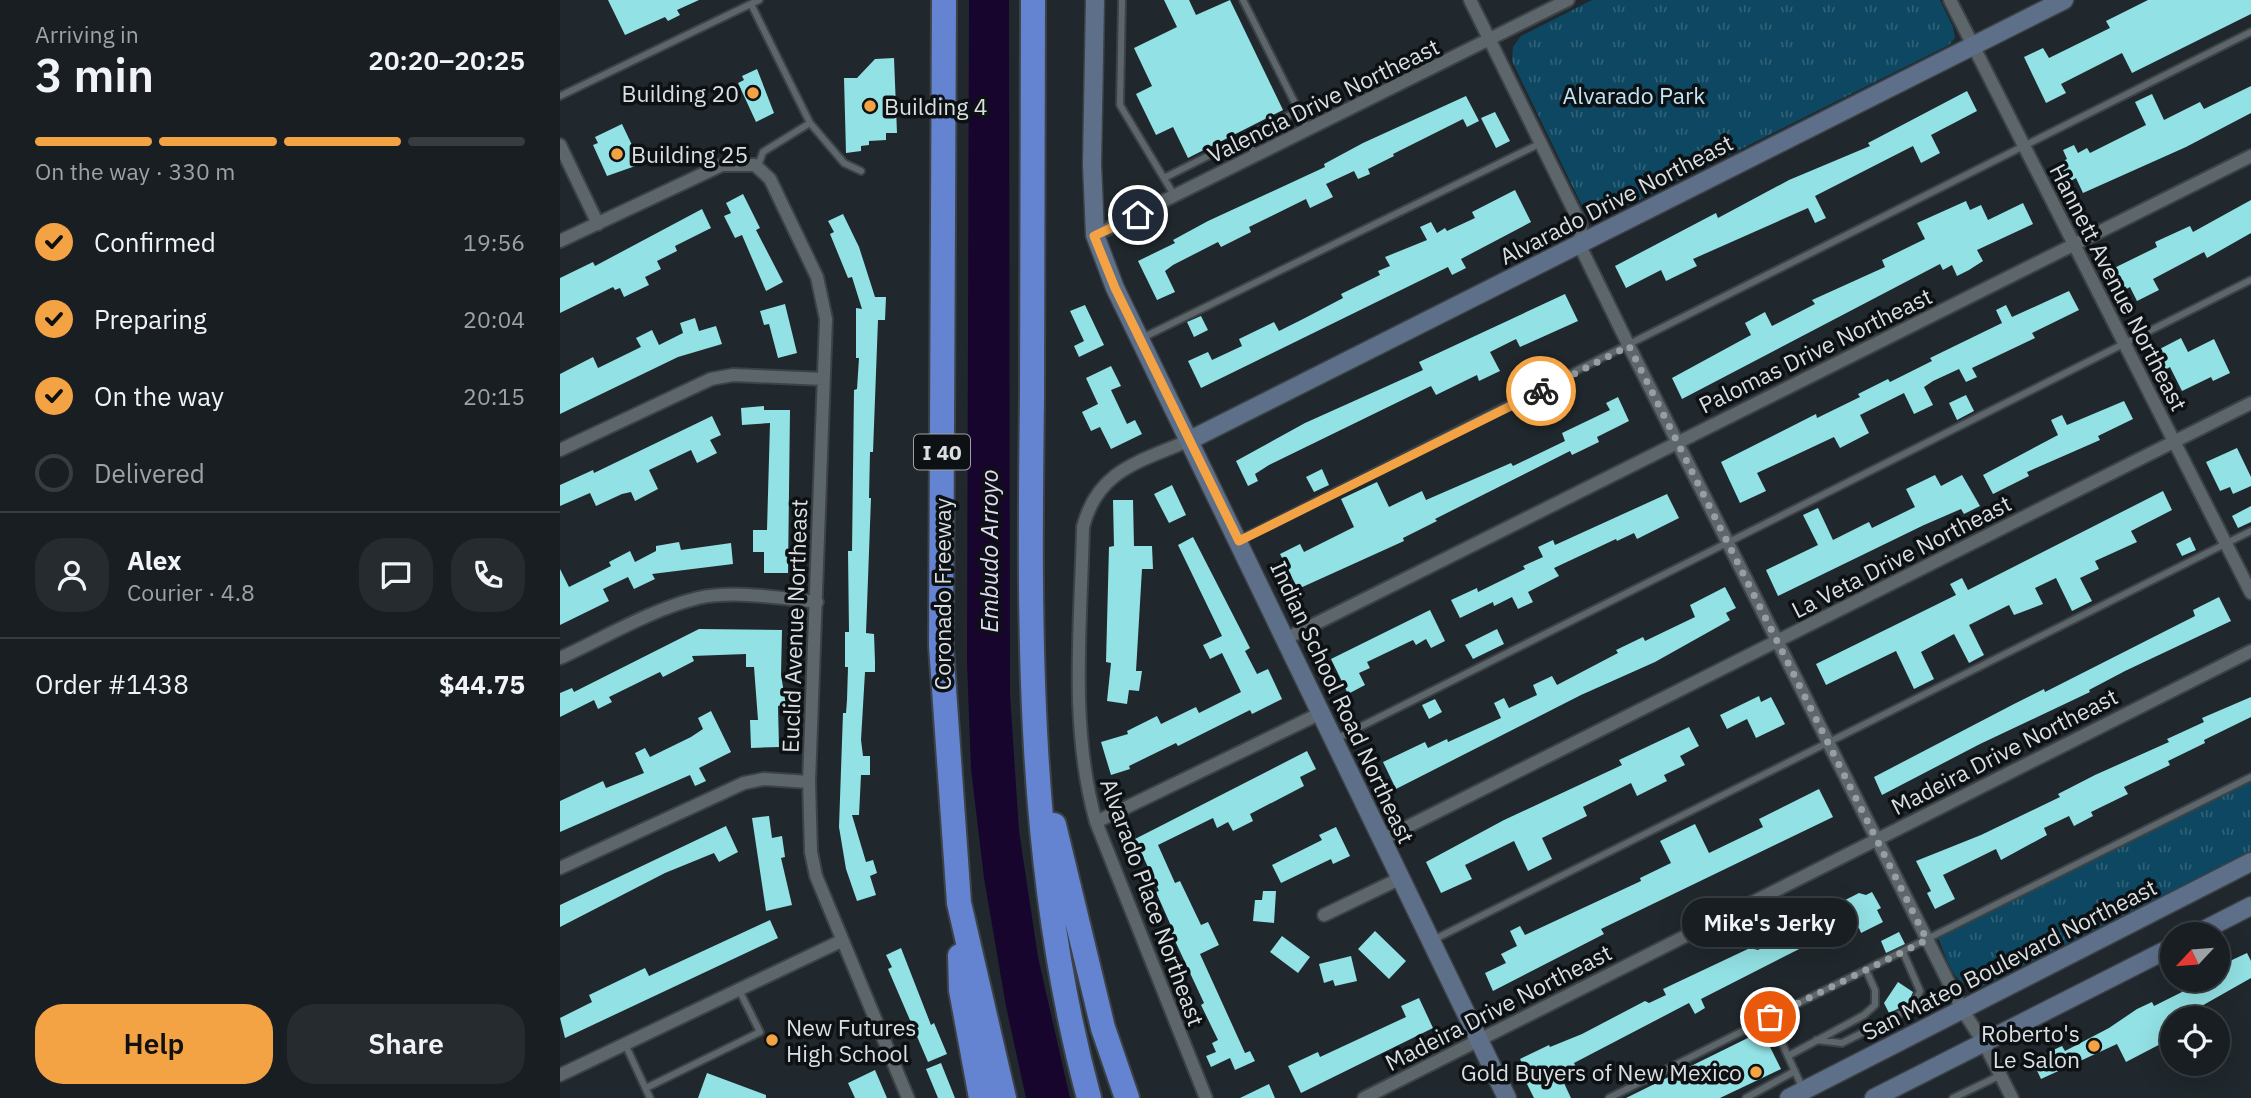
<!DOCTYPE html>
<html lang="en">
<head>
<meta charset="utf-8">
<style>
	body { margin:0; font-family:"IBM Plex Sans",sans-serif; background:#252b2f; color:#f1f3f6; height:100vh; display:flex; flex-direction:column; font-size:26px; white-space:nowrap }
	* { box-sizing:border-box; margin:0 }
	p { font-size:23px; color:#9fa2a5 }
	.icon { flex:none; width:38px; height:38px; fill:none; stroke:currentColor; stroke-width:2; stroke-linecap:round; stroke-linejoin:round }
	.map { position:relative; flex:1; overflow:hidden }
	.panel { display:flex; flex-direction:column; background:#181e22; width:560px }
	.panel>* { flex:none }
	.needle { width:46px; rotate:244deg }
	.controls { position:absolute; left:1600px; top:922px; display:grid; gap:14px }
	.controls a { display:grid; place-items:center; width:70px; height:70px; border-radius:50%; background:#181e22; box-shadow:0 7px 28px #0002,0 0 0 2px #363c40; font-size:35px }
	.pin { position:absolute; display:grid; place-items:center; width:60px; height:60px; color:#fff; margin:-30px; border:4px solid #fff; border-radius:50%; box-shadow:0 2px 7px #0007 }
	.courier { position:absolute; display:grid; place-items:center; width:70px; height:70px; margin:-35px; border:5px solid #f4a344; border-radius:50%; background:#fff; color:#222; box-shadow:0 2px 9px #0007 }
	.bubble { position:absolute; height:49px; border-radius:24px; background:#181e22; box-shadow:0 7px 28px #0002,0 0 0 2px #363c40; font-size:23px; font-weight:600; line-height:49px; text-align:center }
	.overview em { font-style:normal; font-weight:600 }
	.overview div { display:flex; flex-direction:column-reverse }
	.overview { display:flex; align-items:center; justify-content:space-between; height:119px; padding:0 35px }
	h1 { font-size:46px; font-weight:600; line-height:52px }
	.bar { display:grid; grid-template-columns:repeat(4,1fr); gap:10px 7px; align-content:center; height:84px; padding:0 35px }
	.bar i { height:9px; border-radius:5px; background:#363c40 }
	.bar .on { background:#f4a344 }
	.bar p { grid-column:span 4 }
	.line { display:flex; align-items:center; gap:18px; padding:0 35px; border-top:2px solid #363c40 }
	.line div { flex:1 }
	.round { display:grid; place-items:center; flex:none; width:74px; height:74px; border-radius:28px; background:#252b2f }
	ol { padding:0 35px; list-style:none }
	li { display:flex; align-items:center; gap:21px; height:77px }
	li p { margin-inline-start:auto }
	li .icon { padding:7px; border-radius:50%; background:#f4a344; color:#111; stroke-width:4 }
	li:last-child { color:#9fa2a5 }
	li i { width:38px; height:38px; border:4px solid #363c40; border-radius:50% }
	.button { display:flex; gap:14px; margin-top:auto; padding:14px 35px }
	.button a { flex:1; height:80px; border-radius:28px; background:#f4a344; color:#111; font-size:28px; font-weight:600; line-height:80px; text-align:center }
	.button a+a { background:#252b2f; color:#f1f3f6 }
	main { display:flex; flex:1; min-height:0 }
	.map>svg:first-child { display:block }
</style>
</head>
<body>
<main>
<section class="panel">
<div class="overview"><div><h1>3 min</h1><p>Arriving in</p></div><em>20:20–20:25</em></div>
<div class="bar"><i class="on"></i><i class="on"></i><i class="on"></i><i></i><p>On the way · 330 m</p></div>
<ol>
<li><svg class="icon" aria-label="check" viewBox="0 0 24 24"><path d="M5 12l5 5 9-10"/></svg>Confirmed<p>19:56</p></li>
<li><svg class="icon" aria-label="check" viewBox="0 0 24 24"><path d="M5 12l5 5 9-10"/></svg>Preparing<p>20:04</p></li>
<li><svg class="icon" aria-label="check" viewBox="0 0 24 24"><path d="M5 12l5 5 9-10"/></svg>On the way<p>20:15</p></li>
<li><i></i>Delivered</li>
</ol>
<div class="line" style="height:126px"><a class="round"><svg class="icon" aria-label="person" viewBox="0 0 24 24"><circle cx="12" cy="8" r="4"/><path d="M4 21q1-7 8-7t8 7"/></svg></a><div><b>Alex</b><p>Courier · 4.8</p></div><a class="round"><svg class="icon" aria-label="chat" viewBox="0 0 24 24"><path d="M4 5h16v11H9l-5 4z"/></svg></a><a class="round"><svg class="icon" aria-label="phone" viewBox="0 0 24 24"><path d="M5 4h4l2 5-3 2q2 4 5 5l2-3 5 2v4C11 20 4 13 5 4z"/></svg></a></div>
<div class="line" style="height:91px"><div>Order #1438</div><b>$44.75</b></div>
<div class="button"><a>Help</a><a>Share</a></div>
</section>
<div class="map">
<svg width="1691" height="1098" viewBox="0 0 1691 1098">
	<defs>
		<pattern id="grass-tufts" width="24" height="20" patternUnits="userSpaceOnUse" patternTransform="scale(1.75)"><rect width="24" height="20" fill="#0d4761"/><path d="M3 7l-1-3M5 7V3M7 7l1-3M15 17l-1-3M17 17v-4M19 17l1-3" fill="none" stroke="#306177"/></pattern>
	</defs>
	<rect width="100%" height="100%" fill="#20282d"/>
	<path fill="url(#grass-tufts)" d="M1032,0H1380L1393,27L1395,38L1389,45L1041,219H1032L1026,214L952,61L953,47L961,36Z
		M1691,782V851L1423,986C1394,992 1388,960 1378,938Z"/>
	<path fill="#17052d" d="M409,0H449L450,695L459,831L478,957L510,1098H466L446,1006L424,878L411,769L407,662Z"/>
	<path fill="#92e1e4" d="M48,0H139L117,10L120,15L108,21L105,17L65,35Z
		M604,0H629L636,15L670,0L723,110L628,158L613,127L596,135L576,94L592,86L574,48L617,27Z
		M1588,0H1691V14L1572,73L1562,53L1501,84L1506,93L1486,103L1464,57L1483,48L1489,58L1550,28L1546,21Z
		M334,58L337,133H326V140L309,141V145L301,146V151L286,153L284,78H297L315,59Z
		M197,69L214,113L196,122L178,83L184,80L182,76Z
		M1691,86V113L1626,147L1523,193L1516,178L1507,183L1498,164L1507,159L1503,150L1514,145L1518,153L1527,148L1530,153L1586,125L1575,102L1592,94L1604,120L1640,102L1644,109Z
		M1407,91L1417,111L1371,135L1380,153L1361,163L1353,146L1255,196L1266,218L1255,223L1248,208L1133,259L1137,266L1106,281L1101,270L1066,288L1055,266L1156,213L1158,218L1229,180L1310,146L1308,143Z
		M906,96L919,121L907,127L903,119L833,154L834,156L808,169L810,174L798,179L794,171L766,184L773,197L750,208L746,199L689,227L691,232L661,247L658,242L613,265L605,271L615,292L597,300L578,261L615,243L613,240L648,221L765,167L764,164L803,143Z
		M935,112L950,141L936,148L921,118Z
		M62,124L81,164L47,176L33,145L38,143L35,137Z
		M955,190L971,222L901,259L906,268L892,275L888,267L641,388L628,361L648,352L652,360L682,346L679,339L714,322L719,331L745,318L783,298L781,294L820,275L818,271L830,266L825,257L867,240L860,227L871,222L877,233L885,228L887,231L915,218L912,212Z
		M183,194L200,228L196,230L223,282L206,291L182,235L175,238L164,216L171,213L166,203Z
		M1691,200V233L1647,258L1644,252L1593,279L1599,290L1577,301L1570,287L1559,293L1548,271L1597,247L1595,242L1630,226L1633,232Z
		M1406,201L1410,210L1421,205L1428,220L1463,203L1473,224L1417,250L1423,261L1409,270L1397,276L1392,265L1383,270L1380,264L1122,399L1112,378L1191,335L1185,323L1205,312L1212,326L1255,304L1252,300L1325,267L1322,260L1365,239L1357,223Z
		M142,209L151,228L115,246L117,251L97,261L101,269L85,277L89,285L64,297L60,288L55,290L53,287L0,313V278L33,262L35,266Z
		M283,214L299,247L315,297H326L325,320H318L313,452H310L309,498H311L306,633L314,634L315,661V672H305L301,740L303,756H310V775H301L299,815H292L306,862L313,860L317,873L310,876L316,895L297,901L286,869L279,827L283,713H286L287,700L288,667H285V632H289L288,551H292L294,390L297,389L299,358H296V308L302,309L292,277L288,278L270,234L274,232L268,221Z
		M1509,291L1519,310L1472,333L1475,338L1412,368L1417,377L1406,382L1399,369L1373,381L1364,387L1373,405L1354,414L1344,393L1300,415L1309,433L1280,448L1274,437L1197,473L1206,491L1180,503L1161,462L1256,414L1257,418L1300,397L1298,394L1328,379L1330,382L1372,361L1370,358L1442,323L1436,310L1446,305L1452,317Z
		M1005,294L1018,321L960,347L956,339L930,352L940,371L919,381L917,375L876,395L871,386L709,465L695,474L698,481L688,486L676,461L745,423L863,370L859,362Z
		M225,304L237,353L218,358L209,324L204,325L200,311Z
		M525,305L544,345L519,357L514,346L524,341L510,311Z
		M641,316L648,330L634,337L627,322Z
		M135,318L139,331L156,326L162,344L118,357L0,414V374L33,357L38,368L81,347L76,338L92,330L99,345L123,333L120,323Z
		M1621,338L1628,352L1654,339L1670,373L1653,381L1651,377L1622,391L1610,367L1599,373L1590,354Z
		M551,366L561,386L551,390L567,424L575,420L582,434L551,449L540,427L531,431L522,412L538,404L526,378Z
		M1406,395L1414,411L1397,420L1389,403Z
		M1058,397L1069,421L1037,437L1039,442L1012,455L1010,451L875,519L877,521L843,538L844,541L738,589L720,554L740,544L744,552L794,527L781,499L817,482L829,507L862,491L866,500L951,463L953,466L1005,441L1002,433L1050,410L1046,403Z
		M1564,401L1573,419L1538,436L1540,440L1467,472L1469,476L1433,494L1423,475L1498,435L1491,420L1502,415L1507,425Z
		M204,406V410H230L228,573H204V552H193V530H207L210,423L182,425L181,408Z
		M152,416L161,435L150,440L157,453L137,463L131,450L89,470L98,489L75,501L71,492L62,494L36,506L30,493L0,506V485L33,470L34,473Z
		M1677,448L1691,477V486L1673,494L1670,487L1660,491L1646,462Z
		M762,469L769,485L754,492L746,477Z
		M1375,475L1381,486L1402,475L1420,506L1404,514L1401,509L1364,525L1218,596L1206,570L1258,545L1243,515L1258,508L1273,540L1309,522L1312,528L1355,507L1346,489Z
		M612,485L626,515L609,523L594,494Z
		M1603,491L1612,510L1571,531L1577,542L1535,561L1539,569L1520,578L1532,601L1512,611L1496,578L1475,588L1483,604L1454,615L1449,605L1409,625L1424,655L1409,663L1394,634L1361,652L1374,679L1354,689L1336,651L1266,685L1256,664L1396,595L1390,584L1402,578L1408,590Z
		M1107,494L1119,518L1077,539L1074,533L1057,541L1056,539L994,568L999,576L968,592L973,602L958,609L952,597L934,606L933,602L900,618L891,600L917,588L918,592L965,569L963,566L983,557L978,547L993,540L995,545Z
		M553,500H573L574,546H592L593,569H582L576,671H582L579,691L569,690L567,704L547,701L551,663L546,662L549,547L554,546Z
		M1691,506V522L1678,528L1672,516Z
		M633,537L690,648L685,651L697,674L708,669L722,699L692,714L690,710L618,746L616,743L569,766L570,769L551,775L541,742L568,734L567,731L597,716L601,724L636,707L639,713L681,692L662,653L650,659L643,645L662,636L618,545Z
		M1630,537L1636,550L1622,556L1616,544Z
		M119,542L121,550L171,543L173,564L92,574L95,579L74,589L68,577L43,589L49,601L0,625V569L9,587L51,566L49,562L70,551L75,562L96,551V546Z
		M1165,587L1176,608L1166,613L1170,620L1095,662L1021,695L836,789L823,762L865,742L868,748L887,739L888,742L941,718L934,703L944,698L949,708L977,695L973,685L992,676L997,685L1058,653L1056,650L1083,637L1085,641L1135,617L1130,605Z
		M1659,597L1671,621L1565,671L1529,690L1530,692L1420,744L1322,795L1314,777L1454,704L1484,689L1485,692L1635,616L1633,610Z
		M870,610L885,641L871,648L866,639L856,645L853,640L807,662L810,668L799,673L805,685L788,694L771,659Z
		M139,629L222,630L221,675L226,705L218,706L219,747L191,748L190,720H198L194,667H186V654L132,656L134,661L103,677L100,672L49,697L52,702L38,709L34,700L0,717V693L12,688L14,692Z
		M937,629L944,644L913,659L905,645Z
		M1199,696L1201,702L1211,697L1225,724L1196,738L1187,719L1167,729L1160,715Z
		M1691,697V717L1644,740L1645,743L1608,761L1610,765L1564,787L1568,794L1531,812L1533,816L1514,826L1509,816L1484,828L1487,835L1441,860L1436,849L1383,875L1395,899L1375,909L1367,893L1371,891L1356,861L1421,835L1500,797L1498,794L1535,775L1609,742L1607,739L1644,722L1642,718Z
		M875,699L882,712L869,719L862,705Z
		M151,711L171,752L139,768L146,781L135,786L130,775L0,832V801L43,781L46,788L84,773L75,753L85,748L90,757L131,737L143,729L138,718Z
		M1129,727L1139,746L1120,756L1125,765L1104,775L1107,781L1077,796L1071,783L1023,807L1027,816L982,838L992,859L968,871L954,841L905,865L912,879L881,893L866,862L944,820L1062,765L1059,760Z
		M747,751L756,769L740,777L744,786L690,814L693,821L673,831L668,822L657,828L653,818L598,845L615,883L620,881L641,925L648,922L659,945L640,954L685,1053L690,1051L695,1061L675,1070L670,1058L651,1067L646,1056L656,1052L652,1043L658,1040L641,1005L644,1003L610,930L612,928L596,892L599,891L575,839Z
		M1259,789L1273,817L1041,929L1044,934L933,991L925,973L946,963L941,954L957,946L950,931L960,926L965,935L1081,881L1080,878L1111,863L1100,841L1135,824L1149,853L1203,827L1199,819Z
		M209,816L212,838L222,836L225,857L221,858L232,905L206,911L192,818Z
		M166,826L178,852L159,862L154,853L105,873L0,927V905Z
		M776,827L790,856L773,864L771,859L721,883L712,865L762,840L759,835Z
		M703,891H716L714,923L693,921L695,900H702Z
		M1312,892L1321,908L1317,910L1323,922L1301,933L1299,928L1263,947L1259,939L1141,999L1145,1008L1135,1014L1129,1003L1014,1063L1019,1073L1003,1081L1011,1098H974L962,1074L966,1071L960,1059L989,1045L990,1047L1022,1034L1085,1001L1089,1003L1106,995L1103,989L1190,948L1198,950L1214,941L1212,937L1299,893L1306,895Z
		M210,920L218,938L5,1038L0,1018L32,1002L29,995L85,968L89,976Z
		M815,931L846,961L829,979L798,949Z
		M1339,932L1345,944L1326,953L1321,941Z
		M722,936L750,957L738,973L710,952Z
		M341,948L371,1025L374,1023L387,1054L368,1062L328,969L332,967L326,955Z
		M1687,953L1691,961V978L1631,1012L1629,1008L1612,1017V1038L1566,1062L1557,1044L1481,1079L1472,1060L1502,1046L1505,1051L1549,1028L1577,1009L1592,1002L1594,1006L1622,992L1619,985L1629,980H1657V967Z
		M791,956L797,981L775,986L773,980L764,983L759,964Z
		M1338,982L1353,992L1348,1004L1329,1013L1324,1003Z
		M859,998L873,1028L741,1093L728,1066L758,1052L760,1057L846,1017L841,1006Z
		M1202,1031L1221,1069L1160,1098H1066Z
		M381,1063L395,1098H378L366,1069Z
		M315,1070L327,1098H295L288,1083Z
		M147,1073L206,1095V1098H138Z
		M709,1084L715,1098H680Z"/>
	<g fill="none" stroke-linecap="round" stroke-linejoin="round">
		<defs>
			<path id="lane" d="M562,0L560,105L614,195
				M683,0L748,129
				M191,4L250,123
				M0,96L199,0
				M686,137L695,155
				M198,166L203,152L250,123L284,163L301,171
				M604,178L738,111
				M580,339L981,143
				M679,540L1691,32
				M776,739L1691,280
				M871,941L1691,531
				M1210,1017L1243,1089
				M1256,1040L1282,1043L1352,1008L1360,991L1343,952
				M65,1044L90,1098
				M1228,1056L1304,1015L1315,1005V990L1306,970
				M86,1088L200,1032L179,990
				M1049,1098L1691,777
				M1186,1098L1235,1071
				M1393,1098L1441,1075"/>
			<path id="street" d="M910,0L1021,225L1020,246L1069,346L1403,1011L1424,1043L1452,1098
				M1390,0L1691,593
				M0,145L38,224
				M535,235L1008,0
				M0,241L162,165H195L210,179L257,277L266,319L249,782L251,852L256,876L348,1098
				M630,440C580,462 538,469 523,527C521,625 509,726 536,822L646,1098
				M0,450L151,379L173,375L263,379
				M725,639L1691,156
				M0,658C44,638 90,610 138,598C174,590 220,598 257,602
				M536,822L761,713
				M821,840L1691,403
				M0,868L184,783L204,779L249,782
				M764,915L839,879
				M0,1075L281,941
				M804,1098L1691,651"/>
			<path id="secondary" d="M535,0L532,164L535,235L555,288L947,1098
				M630,440L1504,0
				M1636,934L1691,906
				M1229,1098L1691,862
				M1314,1098L1612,947"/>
			<path id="highway" d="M384,0L381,646L399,903L444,1098
				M473,0C472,133 473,266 472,399C469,634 467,870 529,1098
				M494,825L543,1028L567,1098
				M400,956L401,990L421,1098"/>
		</defs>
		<use href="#lane" stroke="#3c4246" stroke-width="10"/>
		<use href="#street" stroke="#3c4246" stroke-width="16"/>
		<use href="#secondary" stroke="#3c4246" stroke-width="21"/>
		<use href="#highway" stroke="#3c4246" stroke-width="28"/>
		<use href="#lane" stroke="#5c666b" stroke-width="6"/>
		<use href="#street" stroke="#5c666b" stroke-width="12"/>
		<use href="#secondary" stroke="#5e6f8a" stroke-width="18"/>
		<use href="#highway" stroke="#6484d1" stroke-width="24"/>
	</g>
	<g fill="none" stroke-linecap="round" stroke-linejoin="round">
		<path stroke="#989fa3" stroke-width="7" stroke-dasharray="0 12.6" d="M981,391L1069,346L1367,940L1210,1017"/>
		<path stroke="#f4a344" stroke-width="9" d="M578,215L534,236L555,288L679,541L981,391"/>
	</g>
	<g fill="#f4a344" stroke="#0d1113" stroke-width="2.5">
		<circle cx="193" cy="93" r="7"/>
		<circle cx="310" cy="106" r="7"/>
		<circle cx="57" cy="154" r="7"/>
		<circle cx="212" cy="1040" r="7"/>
		<circle cx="1534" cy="1046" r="7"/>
		<circle cx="1196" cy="1072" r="7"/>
	</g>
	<g text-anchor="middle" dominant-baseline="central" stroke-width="7" stroke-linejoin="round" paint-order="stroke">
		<rect fill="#0d1113" stroke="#9ca1a4" stroke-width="2" x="354" y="434.5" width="56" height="35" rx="5"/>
		<g font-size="21" font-weight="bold" fill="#d9dfe2">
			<text x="382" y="452">I 40</text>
		</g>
		<g font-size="23" fill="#d9dfe2" stroke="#0d1113" text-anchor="end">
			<text x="179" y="93">Building 20</text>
			<text x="324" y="106" text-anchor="start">Building 4</text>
			<text x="71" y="154" text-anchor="start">Building 25</text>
			<text x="226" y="1027" text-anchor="start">New Futures<tspan x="226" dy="26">High School</tspan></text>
			<text x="1520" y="1033">Roberto's<tspan x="1520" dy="26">Le Salon</tspan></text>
			<text x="1182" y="1072">Gold Buyers of New Mexico</text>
		</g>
		<g font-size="23" fill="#c2e3f5" stroke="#0d1113">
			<text x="1074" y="95">Alvarado Park</text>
		</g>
		<g font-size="23" fill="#d9dfe2" stroke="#0d1113">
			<text transform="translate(763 100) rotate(-26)">Valencia Drive Northeast</text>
			<text transform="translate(1056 199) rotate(-27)">Alvarado Drive Northeast</text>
			<text transform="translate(1559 287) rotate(63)">Hannett Avenue Northeast</text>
			<text transform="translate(1255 350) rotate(-26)">Palomas Drive Northeast</text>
			<text transform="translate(1341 556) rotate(-27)">La Veta Drive Northeast</text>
			<text transform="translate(382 594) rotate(-90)">Coronado Freeway</text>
			<text transform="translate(234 626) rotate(-88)">Euclid Avenue Northeast</text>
			<text transform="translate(783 702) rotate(65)">Indian School Road Northeast</text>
			<text transform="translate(1444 751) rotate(-27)">Madeira Drive Northeast</text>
			<text transform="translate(593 902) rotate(70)">Alvarado Place Northeast</text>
			<text transform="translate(1449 959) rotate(-27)">San Mateo Boulevard Northeast</text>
			<text transform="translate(938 1007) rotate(-27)">Madeira Drive Northeast</text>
		</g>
		<g font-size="24" font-style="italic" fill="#e2d8f7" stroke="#0d1113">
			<text transform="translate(429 551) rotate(-90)">Embudo Arroyo</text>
		</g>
	</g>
</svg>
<div class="controls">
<a><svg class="needle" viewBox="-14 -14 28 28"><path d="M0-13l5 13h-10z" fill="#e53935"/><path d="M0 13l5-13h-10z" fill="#9fa2a5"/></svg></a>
<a><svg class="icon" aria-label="locate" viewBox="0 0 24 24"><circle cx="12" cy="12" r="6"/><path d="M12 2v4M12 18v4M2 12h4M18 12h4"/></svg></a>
</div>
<div class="pin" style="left:1210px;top:1017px;background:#ea580c"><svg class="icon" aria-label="bag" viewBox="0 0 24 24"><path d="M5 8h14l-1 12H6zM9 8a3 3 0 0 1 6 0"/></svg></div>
<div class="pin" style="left:578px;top:215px;background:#1f2937"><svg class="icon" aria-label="home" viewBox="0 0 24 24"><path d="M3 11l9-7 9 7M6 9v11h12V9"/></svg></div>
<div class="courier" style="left:981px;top:391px"><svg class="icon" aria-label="bike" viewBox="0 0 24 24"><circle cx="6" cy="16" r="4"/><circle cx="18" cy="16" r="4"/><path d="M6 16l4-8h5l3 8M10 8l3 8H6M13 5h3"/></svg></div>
<div class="bubble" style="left:1122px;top:898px;width:175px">Mike's Jerky</div>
</div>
</main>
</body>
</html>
